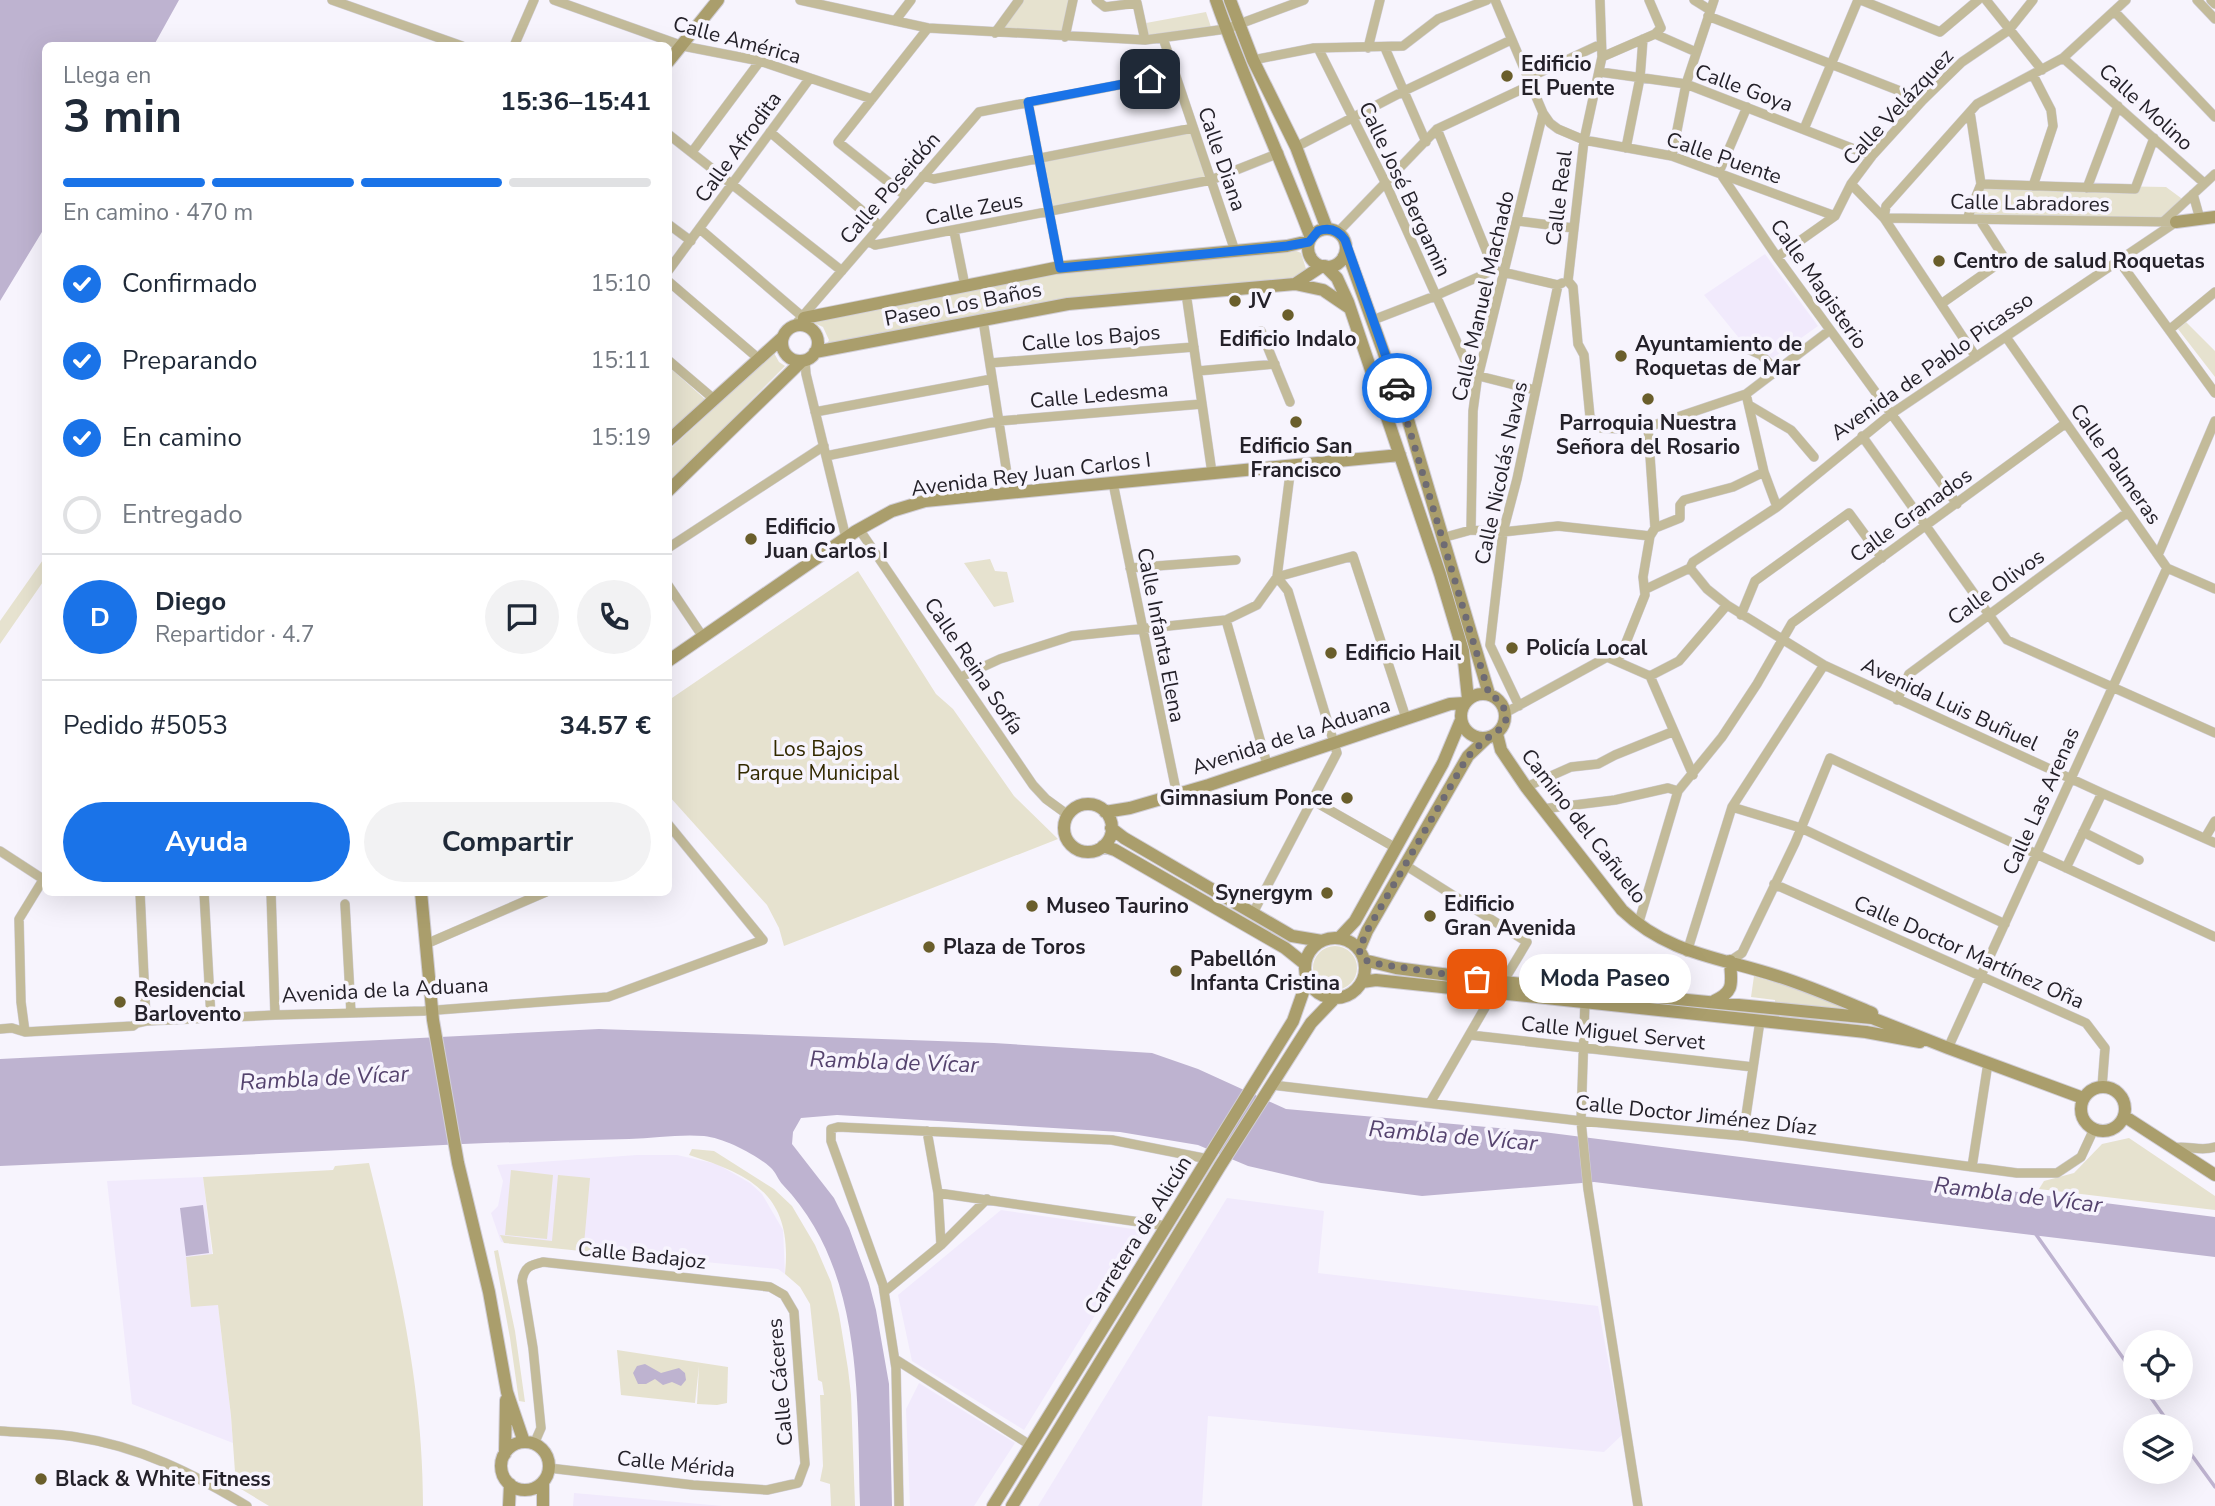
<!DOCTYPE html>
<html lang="es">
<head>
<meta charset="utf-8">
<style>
	body { margin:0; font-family:"Nunito Sans",sans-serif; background:#f2f2f3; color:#1f2937; height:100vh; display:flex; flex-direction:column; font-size:26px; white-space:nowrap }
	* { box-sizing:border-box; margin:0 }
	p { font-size:23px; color:#747a83 }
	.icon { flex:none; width:38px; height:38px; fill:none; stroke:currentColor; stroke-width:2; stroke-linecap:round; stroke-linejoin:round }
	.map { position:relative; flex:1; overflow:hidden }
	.side { position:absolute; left:42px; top:42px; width:630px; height:854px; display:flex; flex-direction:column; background:#fff; border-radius:10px; box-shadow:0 7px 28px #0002 }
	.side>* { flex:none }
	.controls { position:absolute; left:2123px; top:1330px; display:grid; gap:14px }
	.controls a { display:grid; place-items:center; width:70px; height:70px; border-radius:50%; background:#fff; box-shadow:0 7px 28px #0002; font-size:35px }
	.pin { position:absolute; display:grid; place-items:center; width:60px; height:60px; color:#fff; margin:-30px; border-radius:14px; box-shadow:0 4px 10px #0006 }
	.courier { position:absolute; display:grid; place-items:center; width:70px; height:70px; margin:-35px; border:5px solid #1a73e8; border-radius:50%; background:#fff; color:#222; box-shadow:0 2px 9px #0007 }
	.bubble { position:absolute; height:49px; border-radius:24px; background:#fff; box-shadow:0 7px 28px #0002; font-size:23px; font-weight:700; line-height:49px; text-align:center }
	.head em { font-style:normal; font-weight:700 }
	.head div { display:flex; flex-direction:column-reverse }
	.head { display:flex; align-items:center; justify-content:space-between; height:119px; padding:0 21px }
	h1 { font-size:46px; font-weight:700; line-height:52px }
	.bar { display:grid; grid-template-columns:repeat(4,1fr); gap:10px 7px; align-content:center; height:84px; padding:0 21px }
	.bar i { height:9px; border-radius:5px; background:#e0e1e3 }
	.bar .active { background:#1a73e8 }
	.bar p { grid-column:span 4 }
	.line { display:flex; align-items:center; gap:18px; padding:0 21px; border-top:2px solid #e0e1e3 }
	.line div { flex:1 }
	.round { display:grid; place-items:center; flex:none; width:74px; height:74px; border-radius:37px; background:#f2f2f3 }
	ol { padding:0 21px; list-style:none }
	li { display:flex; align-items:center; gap:21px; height:77px }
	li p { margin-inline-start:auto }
	li .icon { padding:7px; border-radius:50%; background:#1a73e8; color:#fff; stroke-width:4 }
	li:last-child { color:#747a83 }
	li i { width:38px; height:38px; border:4px solid #e0e1e3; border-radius:50% }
	.primary-button { display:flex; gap:14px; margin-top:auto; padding:14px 21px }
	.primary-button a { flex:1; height:80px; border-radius:42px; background:#1a73e8; color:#fff; font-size:28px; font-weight:700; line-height:80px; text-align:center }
	.primary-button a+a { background:#f2f2f3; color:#1f2937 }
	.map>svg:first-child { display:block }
</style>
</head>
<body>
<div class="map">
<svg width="2215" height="1506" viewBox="0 0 2215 1506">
	<rect width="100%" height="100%" fill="#f7f4fd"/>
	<path fill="#f1eafc" d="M1765,254L1818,326L1773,358L1739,338L1704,295Z
		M637,1155H677L717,1164L750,1183L762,1194L783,1230L785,1274L778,1269L501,1242L491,1213L498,1206L503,1181L497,1165Z
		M203,1177L231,1416L233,1443L132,1404L107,1181Z
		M1227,1198L1324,1211L1318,1273L1598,1306L1622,1435L1604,1452L1208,1416L1202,1506H1038Z
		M1001,1210L1147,1231L1024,1430L912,1361L898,1295Z
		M919,1383L1015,1443L974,1506H910L906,1409Z
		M574,1493L723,1506H573Z"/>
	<path fill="#e6e2cf" d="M1019,0H1073L1065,37L995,33Z
		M1206,12L1213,33L1148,37L1146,23Z
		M1193,128L1211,180L1049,212L1039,158Z
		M1981,184L2166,187L2185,201L2163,222L1967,219Z
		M1292,249L1301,253L1306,269L1297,277L1055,301L826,346L829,340L823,327L812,322L1051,272Z
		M2186,322L2215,351V377L2178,329Z
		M774,353L779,362L785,366L669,483L668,451Z
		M669,367L706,400L669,435Z
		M45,557V579L0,644V621Z
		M990,559L995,571L1007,572L1014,602L994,607L964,563Z
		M858,571L936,694L953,709L1014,796L1058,839L784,946L779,928L767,905L669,796V700Z
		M1313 968a22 22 0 1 1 44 0a22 22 0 1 1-44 0Z
		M1754,976L1778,983L1779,980L1860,1011L1775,1004V1000L1751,997Z
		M2129,1138L2215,1196V1210L2039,1189L2044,1181L2074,1173L2102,1144Z
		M692,1149L714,1151L774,1189L792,1206L815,1245L831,1282L839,1314L848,1369L851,1395L855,1506H831L830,1484L820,1481L823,1466L820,1395H824L822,1382L818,1380L810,1304L800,1287L785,1274C793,1197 755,1176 689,1155Z
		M369,1163C398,1278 423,1387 423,1506H269L236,1486L231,1416L218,1305L191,1307L186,1257L213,1254L203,1177L333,1170L335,1166Z
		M511,1170L553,1175L547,1239L505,1235Z
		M558,1175L590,1178L584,1244L591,1246V1252L504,1243L500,1235L552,1241Z
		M498,1250L515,1331L525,1402L519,1401L510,1338L494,1251Z
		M617,1350L728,1367L727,1403L717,1405L697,1404L699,1366L695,1403L621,1395Z"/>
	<path fill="#beb3d0" d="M0,0H179L154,45L46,46L45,227L0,301Z
		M599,1029L994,1043L1152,1053L1198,1069L1286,1109L1543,1132L2215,1217V1257L1594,1182L1422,1196L1321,1183L1248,1166L1198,1145L1120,1132L837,1115L801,1118L793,1132L792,1144L834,1198L849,1228L869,1283L876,1310L889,1384L892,1506H860C857,1398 864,1270 783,1185C778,1180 776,1172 770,1167C755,1154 724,1138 704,1136C680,1134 654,1138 629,1139C574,1140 519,1142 463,1144C309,1152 154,1159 0,1166V1059Z
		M203,1205L209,1253L186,1256L180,1208Z
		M645,1364L661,1373L679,1368L685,1373L686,1380L681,1386L672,1382L663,1385L655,1379L646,1384H638L633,1373L637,1366Z"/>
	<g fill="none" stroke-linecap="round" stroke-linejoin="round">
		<path stroke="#beb3d0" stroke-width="3.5" d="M2035,1233L2135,1375
			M2144,1388L2171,1426
			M2180,1439L2215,1487"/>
		<defs>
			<path id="street" d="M332,0L462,46
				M554,0L683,46L760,61L872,99
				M800,0L928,28L1145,40L1226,29L1304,0
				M1096,0L1105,7L1137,3L1145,40
				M1495,0L1543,113L1550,123L1558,129L1584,140L1672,156L1835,216
				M1600,0L1602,57L1584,140L1568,281L1573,287L1578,344L1584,355L1590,417L1601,428L1624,429L1646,423L1648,427
				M1649,0L1661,28L1655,34
				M1694,0L1710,10
				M1861,0L1940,32L1978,0
				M1986,0L2042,70
				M2126,0L2063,58L1977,104L1886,206L1884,218L2176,222
				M2197,0L2215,19
				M2211,0L2215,4
				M2114,11L2215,117
				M1708,16L1923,100
				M895,21L911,0
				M995,33L1019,0
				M1065,37L1073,0
				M1163,38L1235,251
				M514,46L534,0
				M1318,48L1386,184L1473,378L1477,381
				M1368,48L1380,0
				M1385,48L1426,142
				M1602,57L1655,34L1696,52
				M2063,58L2204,183
				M1253,60L1314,48L1403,46L1438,19L1487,0
				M1600,72L1686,84L1872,156
				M1528,78L1601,44
				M1028,102L1060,268
				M1970,112L1981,184
				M1437,129L1494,270
				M1804,129L1858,0
				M770,132L880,226
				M668,134L842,271
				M1296,147L1404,91L1511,40
				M1626,148L1640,78L1643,39
				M692,152L760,61
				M1672,156L1686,84L1714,0
				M1719,172L1747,107
				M1720,173L1777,257L1957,504
				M923,176L934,179L1193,128
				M1851,184L1884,218L1976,357
				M2033,186L2053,126L2051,110L2033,75
				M2087,188L2118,106
				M2193,194L2200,219
				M906,196L838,142L928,28
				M1967,219L1981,184L2135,189L2154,138
				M1518,221L1573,228
				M2163,222L2215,174
				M668,224L691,241
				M700,229L804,318
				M954,231L965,286
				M1338,232L1437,129L1531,85
				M868,241L875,245L1211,180L1279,153
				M1777,257L1835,216L1851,184L1872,156L1923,100L1962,62L2009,30L2033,0
				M2119,261L2215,393
				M668,271L810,78
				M668,281L759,359
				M1186,293L1212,473
				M1941,304L2005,259L1980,220
				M983,320L1010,493
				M1373,320L1435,296L1494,270L1558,285L1562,283
				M795,325L979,112L1175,74
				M2169,330L2215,292
				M1261,331L1290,402
				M2006,337L2167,568L2215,589
				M1732,342L1761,355L1777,371
				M668,360L715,400
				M805,360L806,374L846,538
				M990,363L1194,347
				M1198,371L1275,364
				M1479,376L1535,390
				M1746,394L1764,472L1777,507
				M1749,405L1791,430L1814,457
				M815,412L992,379
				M1648,427L1746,394L1830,330
				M1862,436L2007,640L2215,733
				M826,456L999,421L1202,404
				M1113,483L1177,795
				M1655,528L1680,518V505L1684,500L1733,487L1764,472
				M859,529L1033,785L1046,799L1068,815
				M1471,530L1473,411L1477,381L1543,113
				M1442,538L1471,530L1503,532L1558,526L1650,536
				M668,548L824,446
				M2158,555L2215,421
				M1130,568L1236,560
				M1690,568L1707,589L1727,605L1824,665L2102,793L2215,843
				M668,585L703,637
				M1646,589L1690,568L1693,562L1777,507L1891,414L2176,222
				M1741,615L1755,581L1849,513L1882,558
				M1226,620L1267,764
				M1609,658L1650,676L1693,775
				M1650,676L1679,661L1727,605
				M961,677L1000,659L1072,636L1226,620L1257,605L1277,577L1291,466
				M1897,700L1909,674L2128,512
				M1519,706L1490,645L1503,532L1517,479L1558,285
				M1505,713L1607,657L1621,655L1645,595L1643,577L1650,536L1655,528L1648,427
				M1547,778L1564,805
				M1526,787L1571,767L1598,764L1615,755L1672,732
				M1312,800L1396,848
				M1732,807L1801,828L2005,924
				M1542,809L1615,800L1668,788L1678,791
				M2083,832L2139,860
				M2205,838L2215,821
				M0,851L43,879L46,878
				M1405,865L1527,942L1503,982
				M2066,868L2102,793
				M1774,884L2086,1023L2105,1048L2102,1087
				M140,892L146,1021
				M204,892L211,1018
				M271,892L275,1015
				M345,904L351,1013
				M1253,913L1337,753L1288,591L1277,577L1353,556L1406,718
				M1638,925L1678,791L1722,737L1757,684L1792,623L2066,423
				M426,944L546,892
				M1687,952L1732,807L1824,665
				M1730,961L1742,953L1795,843L1830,758L2215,937
				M1585,1001L1581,1121L1588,1189L1638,1506
				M0,1029L12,1028L25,1032L133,1026L137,1023L146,1021L275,1015L424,1011L608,997L763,940L668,824
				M25,1032L21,1002L19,919L46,875
				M1470,1035L1753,1067
				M1948,1048L2167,568
				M1272,1085L1581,1121L1743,1136L2017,1173H2057L2081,1157L2094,1129
				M1430,1103L1494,992
				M927,1131L938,1193L1167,1226
				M1743,1136L1760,1021
				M2173,1148C2188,1145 2201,1152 2215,1147
				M1972,1167L1988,1063
				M938,1193L941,1245
				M884,1292L941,1245L987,1199
				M895,1359L1030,1445
				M0,1431C25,1433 51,1433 76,1437C139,1446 194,1474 247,1506
				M534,1444L541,1428L533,1348L522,1281C524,1267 530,1265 543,1262L770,1287L784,1295L794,1312L805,1464L798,1483L767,1490L693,1485L549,1468
				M899,1506L896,1368L883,1285L831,1141V1129L838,1127L1112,1140L1208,1159"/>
			<path id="secondary" d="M1216,0C1244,81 1281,158 1311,238
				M1230,0L1253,60L1296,147L1327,229
				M668,62L718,0
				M2176,222L2215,217
				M1308 248a19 19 0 1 1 38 0a19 19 0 1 1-38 0Z
				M1346,248L1408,420L1489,694
				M1325,266L1337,278L1348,302L1440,574L1463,651L1468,699
				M1295,284L1323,290L1348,307
				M804,318L1055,268L1287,246L1309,241
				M782 343a18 18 0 1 1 36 0a18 18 0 1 1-36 0Z
				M815,352L1068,304L1295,284L1322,266
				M668,441L782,338
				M668,491L802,361
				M668,661L856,531L892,511L925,501L1400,455
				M1461 716a22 22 0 1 1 44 0a22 22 0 1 1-44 0Z
				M1497,734L1501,750L1526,787L1622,910C1668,954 1719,957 1777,976C1809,986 1841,1000 1872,1013
				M1064 828a24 24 0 1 1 48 0a24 24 0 1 1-48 0Z
				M1105,812L1130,808L1209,785L1450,704L1465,703
				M1111,828L1124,838L1292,936L1322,941
				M1103,846L1115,850L1285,948L1305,964
				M421,892L433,1020L458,1163L489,1292L507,1392L524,1442
				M1305 968a30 30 0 1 1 60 0a30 30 0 1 1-60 0Z
				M1339,938L1355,921L1443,763L1461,720
				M1359,950L1367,931L1468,756L1487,738
				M1364,960L1396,968L1503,982L1872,1018L1948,1048L2083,1098
				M1362,982L1376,980L1866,1032L1920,1042
				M1714,1001C1736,991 1731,982 1730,961
				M2081 1109a22 22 0 1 1 44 0a22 22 0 1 1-44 0Z
				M2124,1116L2215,1175
				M501 1466a24 24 0 1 1 48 0a24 24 0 1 1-48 0Z
				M505,1454L506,1400
				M509,1506L510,1484
				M543,1506V1482
				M993,1506L1293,1021L1307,981
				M1012,1506L1220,1166L1311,1023L1334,999"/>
		</defs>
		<use href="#street" stroke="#d1ced7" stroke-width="10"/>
		<use href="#secondary" stroke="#d1ced7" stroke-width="14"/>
		<use href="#street" stroke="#c3bb9a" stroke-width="9"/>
		<use href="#secondary" stroke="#aa9e6c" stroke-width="12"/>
	</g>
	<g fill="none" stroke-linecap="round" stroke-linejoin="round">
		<path stroke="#6e6b73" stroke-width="7" stroke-dasharray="0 12.6" d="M1397,388L1489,694L1500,701C1515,725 1499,729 1485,740C1479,745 1474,751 1468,756L1367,931L1359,950L1364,960L1379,964L1477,979"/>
		<path stroke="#1a73e8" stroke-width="9" d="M1150,79L1028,102L1060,268L1287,246L1309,242L1318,231C1329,227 1338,230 1345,240L1397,388"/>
	</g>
	<g fill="#6a5e2b" stroke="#f7f4fd" stroke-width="2.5">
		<circle cx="1507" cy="76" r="7"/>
		<circle cx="1939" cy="261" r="7"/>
		<circle cx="1235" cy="301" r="7"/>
		<circle cx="1288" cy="315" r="7"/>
		<circle cx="1621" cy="356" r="7"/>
		<circle cx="1648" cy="399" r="7"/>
		<circle cx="1296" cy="422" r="7"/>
		<circle cx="751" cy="539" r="7"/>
		<circle cx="1512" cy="648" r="7"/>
		<circle cx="1331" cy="653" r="7"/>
		<circle cx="1347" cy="798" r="7"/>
		<circle cx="1327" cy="893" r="7"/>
		<circle cx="1032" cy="906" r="7"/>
		<circle cx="1430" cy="916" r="7"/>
		<circle cx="929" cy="947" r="7"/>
		<circle cx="1176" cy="971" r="7"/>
		<circle cx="120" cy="1002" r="7"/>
		<circle cx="41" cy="1479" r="7"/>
	</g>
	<g text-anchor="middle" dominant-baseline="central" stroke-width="7" stroke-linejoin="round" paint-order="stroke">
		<g font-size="21" fill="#242129" stroke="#f7f4fd">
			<text transform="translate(737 40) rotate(15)">Calle América</text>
			<text transform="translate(1744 88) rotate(20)">Calle Goya</text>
			<text transform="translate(1898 107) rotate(-47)">Calle Velázquez</text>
			<text transform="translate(2146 107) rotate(42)">Calle Molino</text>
			<text transform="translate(738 147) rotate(-54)">Calle Afrodita</text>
			<text transform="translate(1724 158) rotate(19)">Calle Puente</text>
			<text transform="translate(1222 159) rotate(71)">Calle Diana</text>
			<text transform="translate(890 188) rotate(-49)">Calle Poseidón</text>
			<text transform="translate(1405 189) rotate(65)">Calle José Bergamin</text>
			<text transform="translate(1559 198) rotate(-83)">Calle Real</text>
			<text transform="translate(2030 203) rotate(1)">Calle Labradores</text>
			<text transform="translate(974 209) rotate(-11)">Calle Zeus</text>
			<text transform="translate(1819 284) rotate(55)">Calle Magisterio</text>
			<text transform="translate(1483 296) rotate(-77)">Calle Manuel Machado</text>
			<text transform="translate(963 304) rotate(-11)">Paseo Los Baños</text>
			<text transform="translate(1091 338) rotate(-5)">Calle los Bajos</text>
			<text transform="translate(1932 366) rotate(-35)">Avenida de Pablo Picasso</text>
			<text transform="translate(1099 395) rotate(-5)">Calle Ledesma</text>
			<text transform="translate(2116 464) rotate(55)">Calle Palmeras</text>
			<text transform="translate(1501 473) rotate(-78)">Calle Nicolás Navas</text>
			<text transform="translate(1031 474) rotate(-7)">Avenida Rey Juan Carlos I</text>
			<text transform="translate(1911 515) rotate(-36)">Calle Granados</text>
			<text transform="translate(1996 587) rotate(-36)">Calle Olivos</text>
			<text transform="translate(1161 635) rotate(79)">Calle Infanta Elena</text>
			<text transform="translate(974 666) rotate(56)">Calle Reina Sofía</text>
			<text transform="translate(1950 704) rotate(25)">Avenida Luis Buñuel</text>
			<text transform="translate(1291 736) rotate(-18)">Avenida de la Aduana</text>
			<text transform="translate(2041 801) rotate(-66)">Calle Las Arenas</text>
			<text transform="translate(1584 826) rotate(52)">Camino del Cañuelo</text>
			<text transform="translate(1969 952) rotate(24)">Calle Doctor Martínez Oña</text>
			<text transform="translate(385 990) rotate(-3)">Avenida de la Aduana</text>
			<text transform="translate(1613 1033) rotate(6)">Calle Miguel Servet</text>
			<text transform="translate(1696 1115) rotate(6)">Calle Doctor Jiménez Díaz</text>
			<text transform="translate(1138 1235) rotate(-58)">Carretera de Alicún</text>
			<text transform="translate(642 1255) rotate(6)">Calle Badajoz</text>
			<text transform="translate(780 1382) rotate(-95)">Calle Cáceres</text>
			<text transform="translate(676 1464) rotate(6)">Calle Mérida</text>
		</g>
		<g font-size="21" font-weight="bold" fill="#242129" stroke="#f7f4fd" text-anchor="start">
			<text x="1521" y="64">Edificio<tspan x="1521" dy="24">El Puente</tspan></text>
			<text x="1953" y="261">Centro de salud Roquetas</text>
			<text x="1249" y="301">JV</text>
			<text x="1288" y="339" text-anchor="middle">Edificio Indalo</text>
			<text x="1635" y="344">Ayuntamiento de<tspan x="1635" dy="24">Roquetas de Mar</tspan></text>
			<text x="1648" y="423" text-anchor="middle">Parroquia Nuestra<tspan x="1648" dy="24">Señora del Rosario</tspan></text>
			<text x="1296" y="446" text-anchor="middle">Edificio San<tspan x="1296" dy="24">Francisco</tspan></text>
			<text x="765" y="527">Edificio<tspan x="765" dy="24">Juan Carlos I</tspan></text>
			<text x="1526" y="648">Policía Local</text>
			<text x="1345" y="653">Edificio Hail</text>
			<text x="1333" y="798" text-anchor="end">Gimnasium Ponce</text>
			<text x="1313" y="893" text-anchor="end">Synergym</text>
			<text x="1444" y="904">Edificio<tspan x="1444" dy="24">Gran Avenida</tspan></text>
			<text x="1046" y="906">Museo Taurino</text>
			<text x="943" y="947">Plaza de Toros</text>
			<text x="1190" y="959">Pabellón<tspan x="1190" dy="24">Infanta Cristina</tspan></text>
			<text x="134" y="990">Residencial<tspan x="134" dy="24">Barlovento</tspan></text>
			<text x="55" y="1479">Black &amp; White Fitness</text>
		</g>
		<g font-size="21" fill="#322900" stroke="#f7f4fd">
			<text x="818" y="749">Los Bajos<tspan x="818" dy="24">Parque Municipal</tspan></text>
		</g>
		<g font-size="23" font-style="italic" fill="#55436e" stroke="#f7f4fd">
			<text transform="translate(894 1062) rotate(2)">Rambla de Vícar</text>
			<text transform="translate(324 1078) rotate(-3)">Rambla de Vícar</text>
			<text transform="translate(1453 1136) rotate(5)">Rambla de Vícar</text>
			<text transform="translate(2018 1195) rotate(7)">Rambla de Vícar</text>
		</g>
	</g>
</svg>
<div class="controls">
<a><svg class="icon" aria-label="locate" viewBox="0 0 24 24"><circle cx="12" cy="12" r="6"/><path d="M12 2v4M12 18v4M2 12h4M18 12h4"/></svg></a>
<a><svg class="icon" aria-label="layers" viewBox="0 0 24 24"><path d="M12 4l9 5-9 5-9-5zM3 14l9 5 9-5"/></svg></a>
</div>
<div class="pin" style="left:1477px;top:979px;background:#ea580c"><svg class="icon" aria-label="bag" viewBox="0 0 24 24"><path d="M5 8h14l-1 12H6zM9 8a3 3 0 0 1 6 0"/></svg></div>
<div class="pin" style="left:1150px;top:79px;background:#1f2937"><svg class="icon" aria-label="home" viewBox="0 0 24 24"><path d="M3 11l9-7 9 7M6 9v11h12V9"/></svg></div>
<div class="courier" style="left:1397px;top:388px"><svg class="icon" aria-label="car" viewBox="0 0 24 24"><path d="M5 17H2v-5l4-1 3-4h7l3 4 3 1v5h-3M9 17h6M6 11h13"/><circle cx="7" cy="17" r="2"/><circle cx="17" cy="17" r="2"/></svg></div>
<div class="bubble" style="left:1519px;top:954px;width:172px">Moda Paseo</div>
<section class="side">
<div class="head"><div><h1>3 min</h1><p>Llega en</p></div><em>15:36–15:41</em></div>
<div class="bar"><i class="active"></i><i class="active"></i><i class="active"></i><i></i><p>En camino · 470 m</p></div>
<ol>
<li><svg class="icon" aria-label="check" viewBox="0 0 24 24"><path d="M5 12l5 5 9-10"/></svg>Confirmado<p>15:10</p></li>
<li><svg class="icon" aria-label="check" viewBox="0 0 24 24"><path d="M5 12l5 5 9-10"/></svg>Preparando<p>15:11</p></li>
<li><svg class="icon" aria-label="check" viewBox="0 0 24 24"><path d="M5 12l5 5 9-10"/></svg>En camino<p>15:19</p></li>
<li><i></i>Entregado</li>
</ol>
<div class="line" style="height:126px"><b class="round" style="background:#1a73e8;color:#fff">D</b><div><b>Diego</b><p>Repartidor · 4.7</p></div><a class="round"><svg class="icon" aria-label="chat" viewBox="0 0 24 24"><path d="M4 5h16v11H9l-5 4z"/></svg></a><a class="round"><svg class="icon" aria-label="phone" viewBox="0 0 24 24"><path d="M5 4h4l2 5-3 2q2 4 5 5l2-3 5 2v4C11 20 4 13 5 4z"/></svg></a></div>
<div class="line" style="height:91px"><div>Pedido #5053</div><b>34.57 €</b></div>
<div class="primary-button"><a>Ayuda</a><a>Compartir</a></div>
</section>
</div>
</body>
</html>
